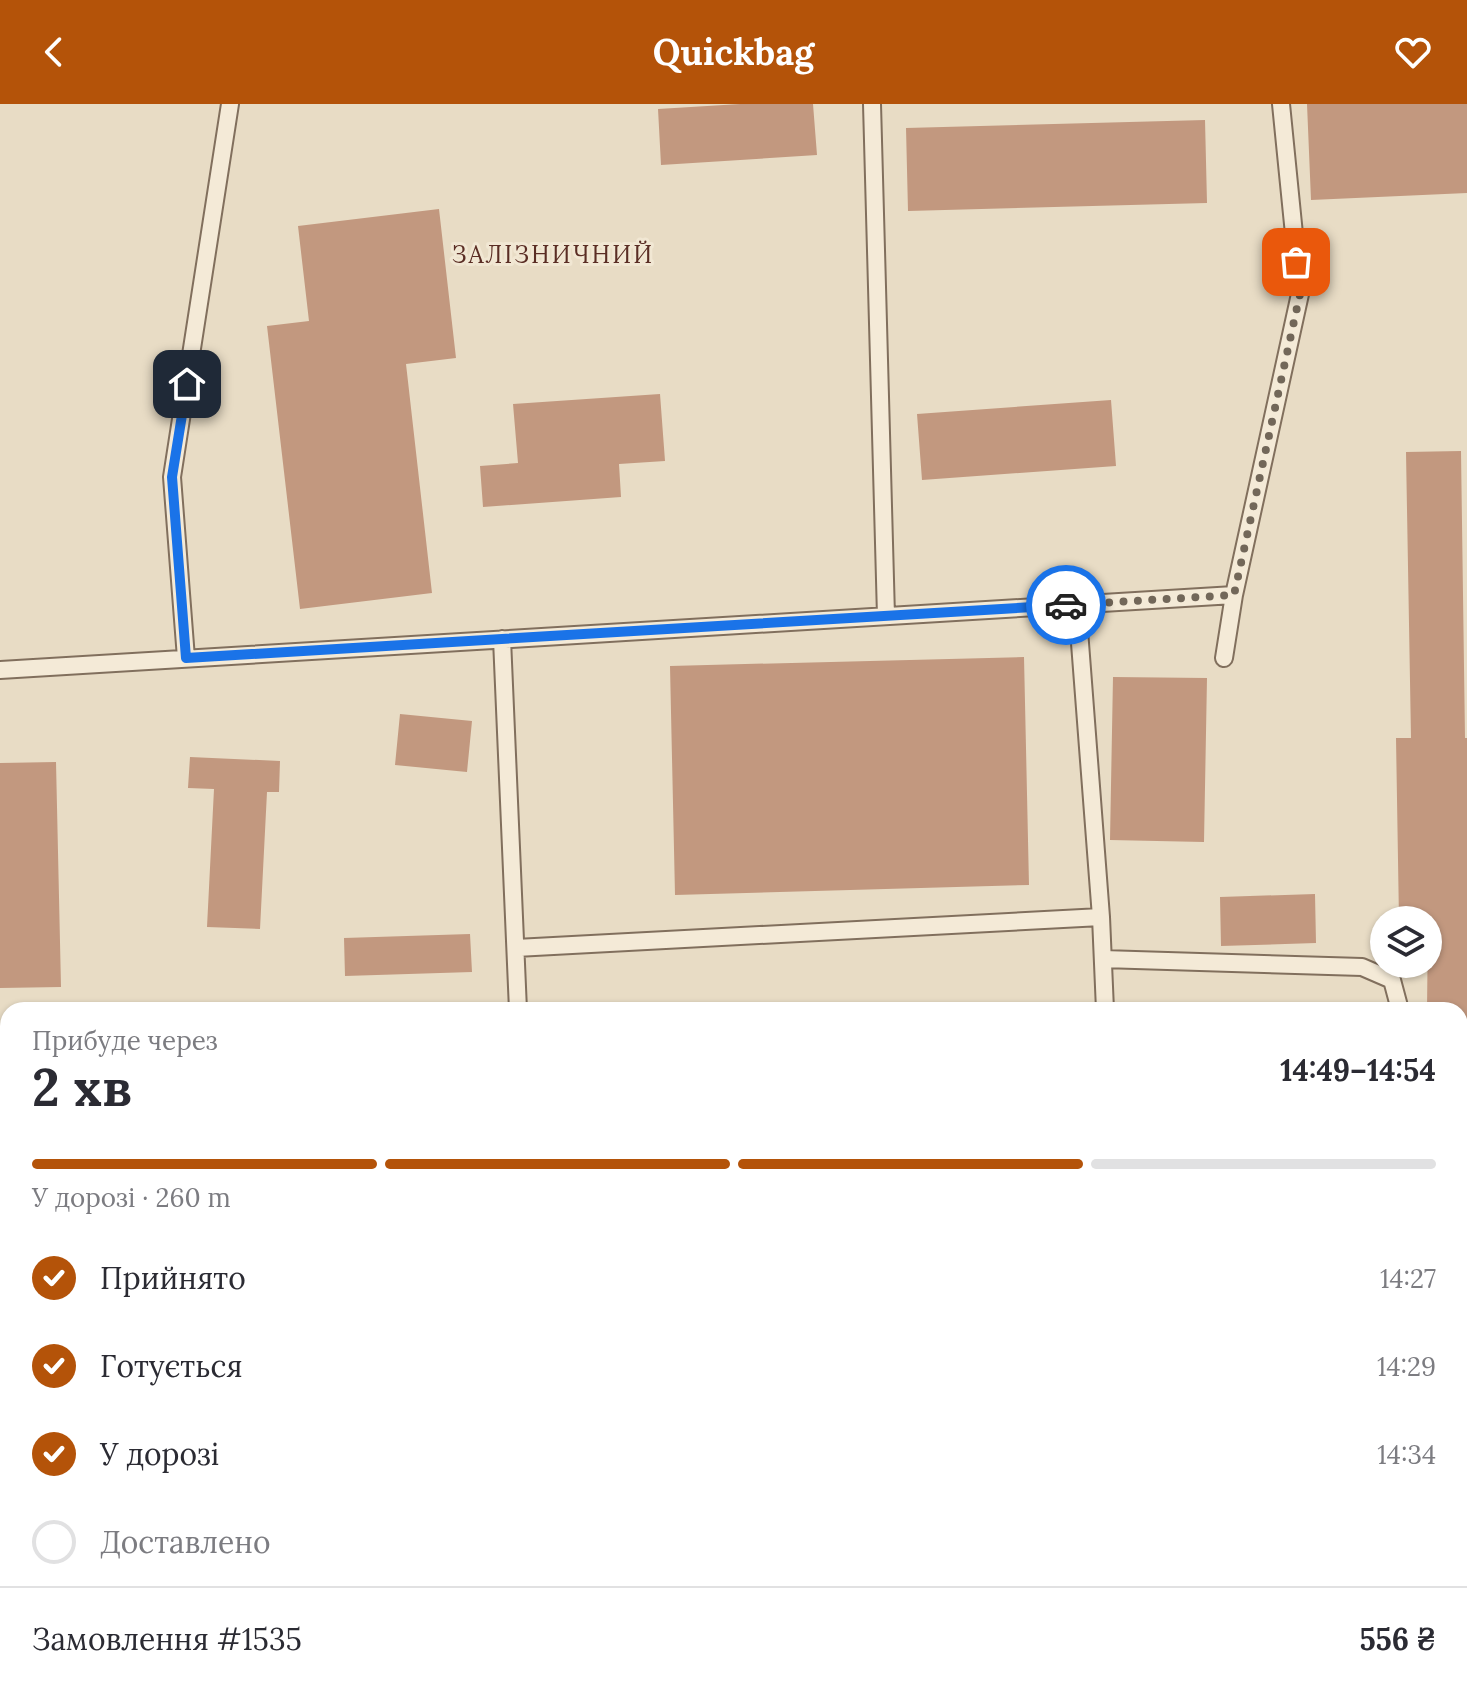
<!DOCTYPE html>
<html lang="uk">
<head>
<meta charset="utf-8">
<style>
	body { margin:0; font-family:Lora,serif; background:#f7f7f7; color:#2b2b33; height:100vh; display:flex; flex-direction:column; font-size:30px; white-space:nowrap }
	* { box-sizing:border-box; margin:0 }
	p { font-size:26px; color:#7c7c81 }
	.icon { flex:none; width:44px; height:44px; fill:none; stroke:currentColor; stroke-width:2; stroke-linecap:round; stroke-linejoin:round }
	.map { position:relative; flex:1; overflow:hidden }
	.side { position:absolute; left:0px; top:898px; width:1468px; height:704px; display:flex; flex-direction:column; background:#fff; border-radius:24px 24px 0 0; box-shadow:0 2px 6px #0004 }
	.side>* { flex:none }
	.buttons { position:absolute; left:1370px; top:802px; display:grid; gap:16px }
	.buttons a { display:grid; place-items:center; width:72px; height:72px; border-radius:50%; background:#fff; box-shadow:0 2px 6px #0004; font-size:40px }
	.pin { position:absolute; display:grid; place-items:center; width:68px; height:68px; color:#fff; margin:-34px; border-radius:16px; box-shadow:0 4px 12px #0006 }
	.courier { position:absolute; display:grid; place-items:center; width:80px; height:80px; margin:-40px; border:6px solid #1a73e8; border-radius:50%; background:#fff; color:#222; box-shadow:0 2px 10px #0007 }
	.head em { font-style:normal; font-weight:700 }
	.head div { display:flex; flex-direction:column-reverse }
	.head { display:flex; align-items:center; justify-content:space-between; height:136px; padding:0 32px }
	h1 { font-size:52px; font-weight:700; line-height:60px }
	.bar { display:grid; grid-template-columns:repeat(4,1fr); gap:12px 8px; align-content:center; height:96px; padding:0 32px }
	.bar i { height:10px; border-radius:6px; background:#e1e1e2 }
	.bar .on { background:#b45309 }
	.bar p { grid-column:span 4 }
	.line { display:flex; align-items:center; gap:20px; padding:0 32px; border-top:2px solid #e1e1e2 }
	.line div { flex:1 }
	ol { padding:0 32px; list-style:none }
	li { display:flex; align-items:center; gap:24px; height:88px }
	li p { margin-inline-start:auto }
	li .icon { padding:8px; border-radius:50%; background:#b45309; color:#fff; stroke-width:4 }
	li:last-child { color:#7c7c81 }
	li i { width:44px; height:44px; border:4px solid #e1e1e2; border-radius:50% }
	header { display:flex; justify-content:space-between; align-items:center; height:104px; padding:0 32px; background:#b45309; color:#fff; font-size:36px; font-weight:700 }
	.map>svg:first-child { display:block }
</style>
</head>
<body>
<header><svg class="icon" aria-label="back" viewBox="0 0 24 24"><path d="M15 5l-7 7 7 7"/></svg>Quickbag<svg class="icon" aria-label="heart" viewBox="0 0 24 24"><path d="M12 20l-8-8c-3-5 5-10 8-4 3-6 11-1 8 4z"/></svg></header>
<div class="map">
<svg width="1467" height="1602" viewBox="0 0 1467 1602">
	<rect width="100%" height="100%" fill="#e8dcc5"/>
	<path fill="#c2987f" d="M740,0H813L817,51L661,61L658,5Z
		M1307,0H1467V89L1311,96Z
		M1205,16L1207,99L908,107L906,24Z
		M439,105L456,254L406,260L432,489L300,505L267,222L309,217L298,122Z
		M660,290L665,357L619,360L621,393L483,403L480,362L518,359L513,300Z
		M1111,296L1116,362L922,376L917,310Z
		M1461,347L1465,634H1467V989H1460V906H1427L1428,816H1399L1396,634H1411L1406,348Z
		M1024,553L1029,781L675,791L670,562Z
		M1113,573L1207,574L1204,738L1110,736Z
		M400,610L472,617L467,668L395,661Z
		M190,653L280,657L279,688H267L260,825L207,823L214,685L188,684Z
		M56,658L61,883L0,884V659Z
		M1315,790L1316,839L1221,842L1220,793Z
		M470,830L472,868L345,872L344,834Z
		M8,1086V1344H0V1087Z
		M1355,1594H1432V1602H1356Z"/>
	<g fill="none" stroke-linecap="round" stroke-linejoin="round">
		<defs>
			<path id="lane" d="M872,0L886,512
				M1077,500L1101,813L1105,906
				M502,535L518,906
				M186,554L172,373L230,0
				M1224,554L1234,491L1300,190L1281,0
				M0,566L1234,491
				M516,844L1101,813
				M1103,855L1362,863L1392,876L1400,906
				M0,968L8,974
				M0,1559H8
				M221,1594V1602
				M899,1594L900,1602
				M1135,1594V1602"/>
		</defs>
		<use href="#lane" stroke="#816f5d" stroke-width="20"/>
		<use href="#lane" stroke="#f4ead7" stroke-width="16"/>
	</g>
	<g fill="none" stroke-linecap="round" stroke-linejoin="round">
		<path stroke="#726759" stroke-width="8" stroke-dasharray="0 14.4" d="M1066,501L1234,491L1300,190L1296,158"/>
		<path stroke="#1a73e8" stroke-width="10" d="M187,280L172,373L186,554L1066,501"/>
	</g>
	<g text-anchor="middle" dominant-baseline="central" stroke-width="6" stroke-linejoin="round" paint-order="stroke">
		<g font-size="24" letter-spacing="2" fill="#5a2d24" stroke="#f1e7d3">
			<text x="553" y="150">ЗАЛІЗНИЧНИЙ</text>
		</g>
	</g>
</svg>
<div class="buttons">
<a><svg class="icon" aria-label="layers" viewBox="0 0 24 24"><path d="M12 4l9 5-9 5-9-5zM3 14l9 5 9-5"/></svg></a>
</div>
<div class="pin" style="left:1296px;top:158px;background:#ea580c"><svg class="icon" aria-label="bag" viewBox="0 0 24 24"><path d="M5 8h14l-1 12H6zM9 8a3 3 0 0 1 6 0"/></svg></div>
<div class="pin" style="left:187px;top:280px;background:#1f2937"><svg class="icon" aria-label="home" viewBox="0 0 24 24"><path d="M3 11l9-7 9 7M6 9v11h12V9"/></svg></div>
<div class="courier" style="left:1066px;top:501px"><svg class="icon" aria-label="car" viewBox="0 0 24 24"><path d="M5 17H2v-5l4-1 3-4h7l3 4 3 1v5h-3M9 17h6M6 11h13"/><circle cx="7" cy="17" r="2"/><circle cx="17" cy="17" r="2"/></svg></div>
<section class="side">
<div class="head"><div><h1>2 хв</h1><p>Прибуде через</p></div><em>14:49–14:54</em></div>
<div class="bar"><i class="on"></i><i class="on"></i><i class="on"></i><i></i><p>У дорозі · 260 m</p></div>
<ol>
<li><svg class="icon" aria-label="check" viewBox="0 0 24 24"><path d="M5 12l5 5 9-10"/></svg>Прийнято<p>14:27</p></li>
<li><svg class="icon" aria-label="check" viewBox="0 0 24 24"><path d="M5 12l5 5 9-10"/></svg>Готується<p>14:29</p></li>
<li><svg class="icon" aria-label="check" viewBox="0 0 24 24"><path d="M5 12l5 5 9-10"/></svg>У дорозі<p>14:34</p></li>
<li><i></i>Доставлено</li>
</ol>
<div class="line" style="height:104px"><div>Замовлення #1535</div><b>556 ₴</b></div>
</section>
</div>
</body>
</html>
